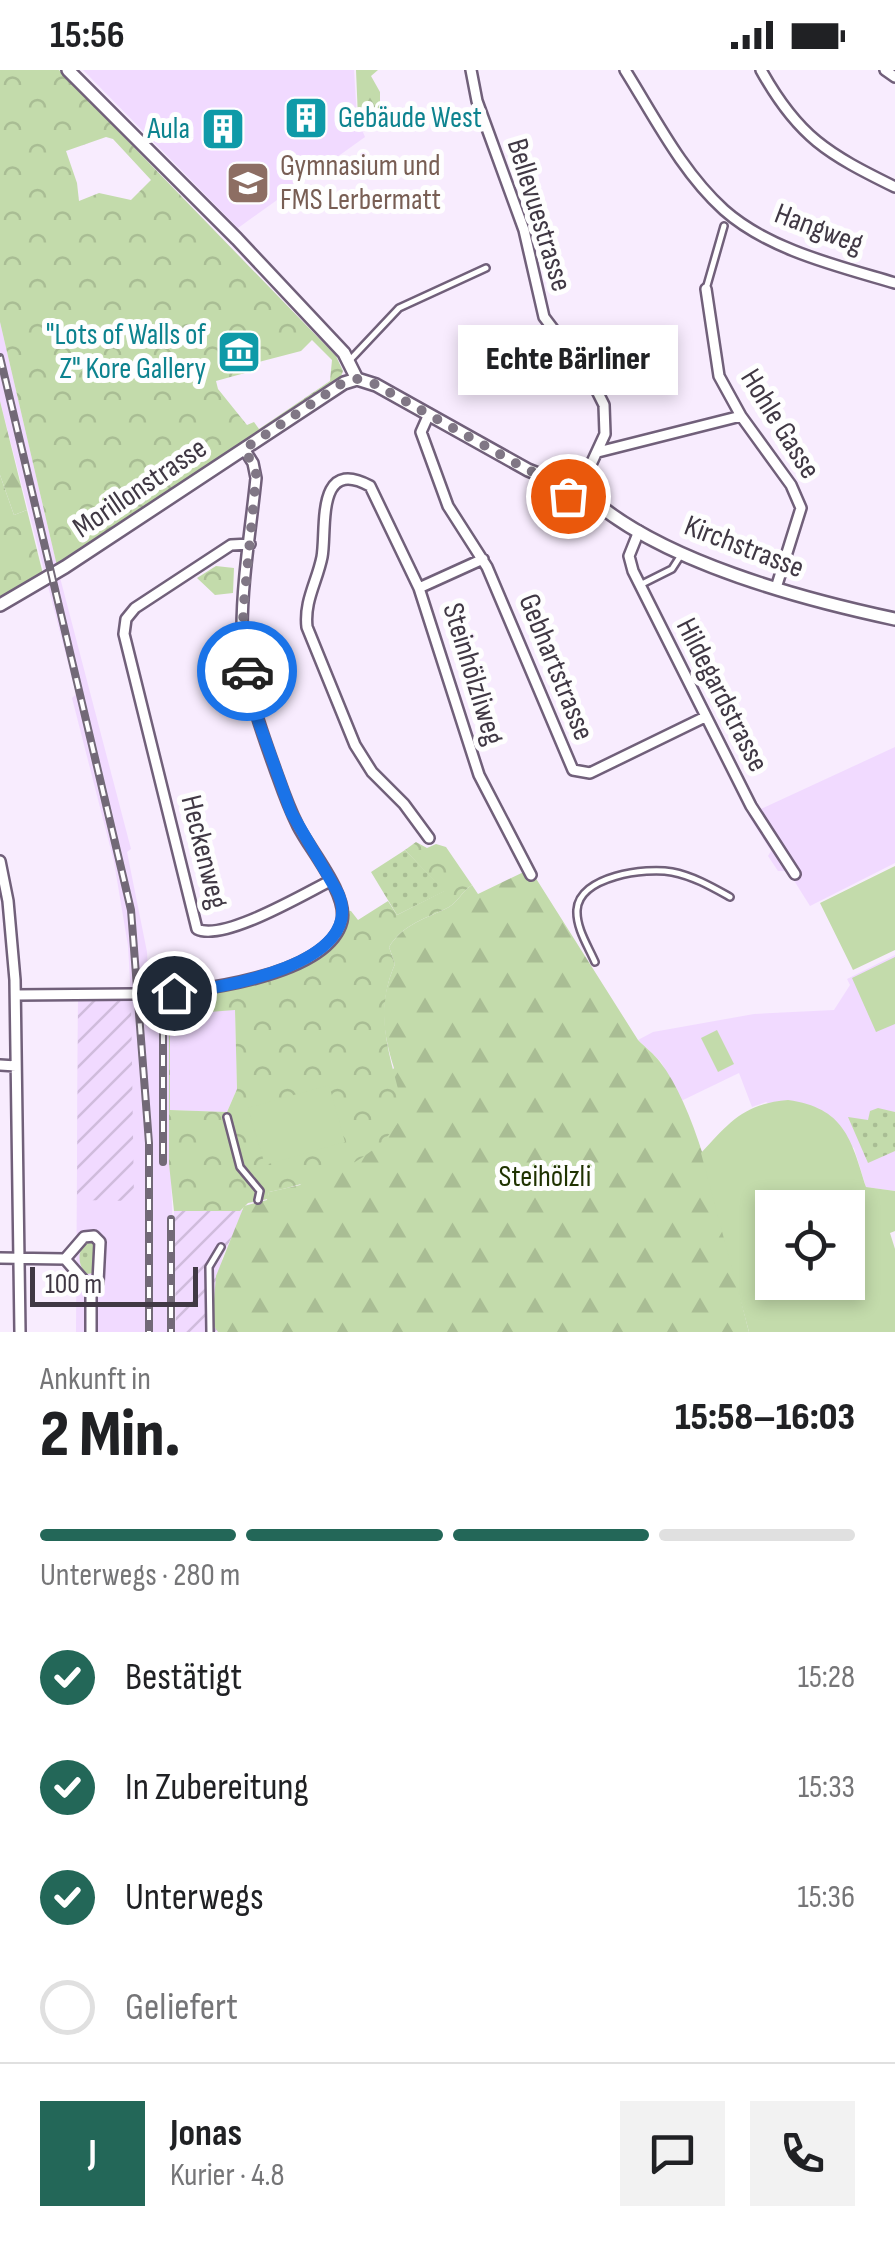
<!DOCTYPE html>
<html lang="de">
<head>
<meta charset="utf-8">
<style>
	body { margin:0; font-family:"Sofia Sans Condensed",sans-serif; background:#f2f2f2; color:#202124; height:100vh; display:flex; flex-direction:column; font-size:38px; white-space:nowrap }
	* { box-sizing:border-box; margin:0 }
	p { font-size:32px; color:#757577 }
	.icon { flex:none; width:55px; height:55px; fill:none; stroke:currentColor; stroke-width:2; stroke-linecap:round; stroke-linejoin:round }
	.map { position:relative; height:1262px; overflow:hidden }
	.side { display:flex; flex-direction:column; background:#fff; flex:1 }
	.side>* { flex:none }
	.controls { position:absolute; left:755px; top:1120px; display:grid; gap:20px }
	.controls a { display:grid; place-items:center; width:110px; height:110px; border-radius:0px; background:#fff; box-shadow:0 5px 15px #0003; font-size:50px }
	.scale { position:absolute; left:30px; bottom:25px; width:168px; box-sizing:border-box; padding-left:10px; border:5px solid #403844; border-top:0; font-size:28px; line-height:35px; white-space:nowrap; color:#403844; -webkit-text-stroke:8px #fefefe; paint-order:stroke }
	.pin { position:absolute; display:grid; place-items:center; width:85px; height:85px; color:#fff; margin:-42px; border:5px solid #fff; border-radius:50%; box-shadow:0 2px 10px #0007 }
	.courier { position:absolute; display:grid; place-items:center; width:100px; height:100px; margin:-50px; border:8px solid #1a73e8; border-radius:50%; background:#fff; color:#222; box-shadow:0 2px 12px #0007 }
	.bubble { position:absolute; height:70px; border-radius:0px; background:#fff; box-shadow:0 5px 15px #0003; font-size:32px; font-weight:800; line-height:70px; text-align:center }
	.overview em { font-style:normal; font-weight:800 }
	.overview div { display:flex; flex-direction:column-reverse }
	.overview { display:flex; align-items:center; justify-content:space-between; height:170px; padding:0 40px }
	h1 { font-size:65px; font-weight:800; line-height:75px }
	.bar { display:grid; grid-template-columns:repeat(4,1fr); gap:15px 10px; align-content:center; height:120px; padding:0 40px }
	.bar i { height:12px; border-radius:8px; background:#e0e0e0 }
	.bar .current { background:#236758 }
	.bar p { grid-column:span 4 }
	.line { display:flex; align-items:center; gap:25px; padding:0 40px; border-top:2px solid #e0e0e0 }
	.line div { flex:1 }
	.round { display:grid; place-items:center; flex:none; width:105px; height:105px; border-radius:0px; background:#f2f2f2 }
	ol { padding:0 40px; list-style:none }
	li { display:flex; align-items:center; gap:30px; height:110px }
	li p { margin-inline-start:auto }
	li .icon { padding:10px; border-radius:50%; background:#236758; color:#fff; stroke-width:4 }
	li:last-child { color:#757577 }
	li i { width:55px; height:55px; border:5px solid #e0e0e0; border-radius:50% }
	.status { display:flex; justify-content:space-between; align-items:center; height:70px; padding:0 50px; background:#fff; direction:ltr }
	.status svg { height:28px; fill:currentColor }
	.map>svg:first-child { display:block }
</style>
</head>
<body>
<div class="status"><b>15:56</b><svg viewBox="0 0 49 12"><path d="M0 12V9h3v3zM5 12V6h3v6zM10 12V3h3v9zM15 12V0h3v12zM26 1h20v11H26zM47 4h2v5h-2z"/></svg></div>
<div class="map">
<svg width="895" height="1262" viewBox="0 0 895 1262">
	<defs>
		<pattern id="industrial-furrows" width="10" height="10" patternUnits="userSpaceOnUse" patternTransform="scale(2.5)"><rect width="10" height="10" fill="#f1daff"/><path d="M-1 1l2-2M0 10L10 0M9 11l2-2" fill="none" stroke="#d0bcdc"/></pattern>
		<pattern id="grass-dots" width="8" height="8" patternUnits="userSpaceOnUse" patternTransform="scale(2.5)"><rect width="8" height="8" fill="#c3dbab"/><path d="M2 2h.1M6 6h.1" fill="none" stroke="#a9bd94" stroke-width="1.8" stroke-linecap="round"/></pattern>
		<pattern id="forest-firs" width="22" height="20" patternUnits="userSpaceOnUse" patternTransform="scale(2.5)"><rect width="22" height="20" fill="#c3dbab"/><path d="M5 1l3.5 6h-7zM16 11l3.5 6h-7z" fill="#a9bd94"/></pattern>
		<pattern id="park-crowns" width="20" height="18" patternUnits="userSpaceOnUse" patternTransform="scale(2.5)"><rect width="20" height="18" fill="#c3dbab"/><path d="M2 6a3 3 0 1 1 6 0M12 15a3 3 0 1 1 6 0" fill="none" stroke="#a9bd94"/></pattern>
	</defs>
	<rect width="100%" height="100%" fill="#f8ecfe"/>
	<path fill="#f1daff" d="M83,0H354L357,48L365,67L238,158Z
		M0,252L57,496L131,779L127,782L147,882L150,939L169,940L170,945L235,939L237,1019L227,1042L169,1040L176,1262H76L78,929L131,928L128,876L114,792L72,628L76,624L0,331Z
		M895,677V793L810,836L788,801H778L768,786L771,781L748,745Z
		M895,885V1121L866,1117L854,1078L766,1032L752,1037L739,1003L681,1031L661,992L638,970L653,962L754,944L834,940L850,915L847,909Z"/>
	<path fill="url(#industrial-furrows)" d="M131,928L134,1131L77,1130L78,929Z
		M244,1140L222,1188L218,1262H176L174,1141Z"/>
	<path fill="url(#grass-dots)" d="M405,780L445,821L397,845L371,802Z
		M878,1038L895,1042V1081L868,1093L848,1047L868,1050L870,1041Z
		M87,1171L96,1175L94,1203L87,1204C77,1196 77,1180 87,1171Z"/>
	<path fill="url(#forest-firs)" d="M356,0H378L371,6L380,22V41L358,48Z
		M0,331L27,440L14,445L0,405Z
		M530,799L638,970C645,977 654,984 660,992C704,1048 730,1190 749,1262H218L212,1253L216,1206L244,1136L267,1130L269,1122L300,1115L394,998C382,960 379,931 395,894L389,877C404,853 426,849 449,837C458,832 462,821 472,815L478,824Z"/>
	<path fill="url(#park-crowns)" fill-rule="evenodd" d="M0,0H59L336,286L343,301L340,309L57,496L0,252ZM106,67L113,69L151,110L131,130L99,123L79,131L77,113L66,81ZM312,270L332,290L330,311L259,359L254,352L247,355L218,319L216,311L245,303L244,298L251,294L301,281Z
		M0,405L14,445L27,440L43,504L0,527Z
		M216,496L234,498L233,523L215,525L197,508Z
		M416,772L427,778L436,774L446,777L472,815C462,821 458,832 449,837C426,849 404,853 389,877L395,894C372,946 392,991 404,1042C381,1091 318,1112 269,1122L268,1129L248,1133L240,1141H174L169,1094V940L150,939V928L195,925L249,914L326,876L344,840L351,841L358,850L388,831L397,845L444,821L405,780ZM235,940L237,1019L227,1042L170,1040V945Z"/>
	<path fill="#c3dbab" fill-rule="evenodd" d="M895,796V880L853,900L820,833Z
		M895,887V954L876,962L852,908Z
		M717,960L734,994L718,1002L701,968Z
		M329,1015L345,1072L265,1095L248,1038Z
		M788,1030C844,1038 851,1068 866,1117L895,1121V1161L890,1163L895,1179V1262H749L701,1083C730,1052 743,1034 788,1030ZM772,1138H848V1212H772Z"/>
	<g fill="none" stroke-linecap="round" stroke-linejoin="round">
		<defs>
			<path id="service" d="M706,219L724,156
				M350,290L399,238L486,198
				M640,515L672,499L681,485
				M595,892C588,876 576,858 577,840C579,806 646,797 672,802C693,806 712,817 730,827
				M227,1047L240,1097L260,1121L258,1130
				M210,1262L209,1197L221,1177"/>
			<path id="minor" d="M471,0L477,31L524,160L544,247L591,309L604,335L605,364L587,403
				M625,0C655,48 682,102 724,140C769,180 838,196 895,213
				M761,0C798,67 828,84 895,117
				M885,0L895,7
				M706,219L719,306L741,346L791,415L801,438L776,518
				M429,344L421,362L448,436L487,497L573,700L590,703L705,647
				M598,382L741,346
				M639,461L629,486L633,501L751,736L795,804
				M250,474L231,475L135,538L126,549L124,564L197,859C223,872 304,824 330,811
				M483,489L419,518L479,705L531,805
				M419,518L370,416C315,386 327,460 322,487C317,512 304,531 307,557L355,675L372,702L404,734L429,768
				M0,791L8,831L15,910L20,1262
				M144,924C192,923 328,907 342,851C348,824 310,780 298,756C290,740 284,724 278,707C261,660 242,610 242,560C242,510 251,458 256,408L253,393L244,379
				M16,925L134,924
				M0,995L16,996
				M0,1188L65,1189L87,1214L98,1212L100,1172L94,1166L84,1167L65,1189
				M91,1215V1262"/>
			<path id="tertiary" d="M68,0L237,169L344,283L357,309
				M357,309L376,315L528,400L563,414L565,423L572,428L588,426
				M563,414L569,402L583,401L592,410L588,426
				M588,426C660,491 801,529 895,549
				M0,535L65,497L344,313L357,309"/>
		</defs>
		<use href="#service" stroke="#71607a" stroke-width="10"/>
		<use href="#minor" stroke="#71607a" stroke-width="14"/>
		<use href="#tertiary" stroke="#71607a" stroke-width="16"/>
		<use href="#service" stroke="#fff" stroke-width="5"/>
		<use href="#minor" stroke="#fff" stroke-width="9"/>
		<use href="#tertiary" stroke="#fff" stroke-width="11"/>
		<defs>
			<path id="rail" d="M0,287L131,840L149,1073V1262
				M163,963V1092
				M171,1149V1262"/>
		</defs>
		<use href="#rail" stroke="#726977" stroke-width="8"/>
		<use href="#rail" stroke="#fefefe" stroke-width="4" stroke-dasharray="11" stroke-linecap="butt"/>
	</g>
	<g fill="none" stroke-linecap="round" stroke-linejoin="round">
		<path stroke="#807785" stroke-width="10" stroke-dasharray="0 18" d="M247,601L243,543L256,408V400L244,379L344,312L357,309L371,312L528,400L563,414L568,426"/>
		<path stroke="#1a73e8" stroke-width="12" d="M174,923C219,919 369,894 338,823L291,742L258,650L247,601"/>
	</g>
	<defs>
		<symbol id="building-square" viewBox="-11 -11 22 22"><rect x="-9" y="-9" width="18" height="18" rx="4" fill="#0f9aa8" stroke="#fefefe"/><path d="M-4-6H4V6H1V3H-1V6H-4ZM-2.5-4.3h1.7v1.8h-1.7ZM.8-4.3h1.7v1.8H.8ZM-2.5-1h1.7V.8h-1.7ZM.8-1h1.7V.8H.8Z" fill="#fff"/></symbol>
		<symbol id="school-square" viewBox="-11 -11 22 22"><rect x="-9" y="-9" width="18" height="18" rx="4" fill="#8d6e63" stroke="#fefefe"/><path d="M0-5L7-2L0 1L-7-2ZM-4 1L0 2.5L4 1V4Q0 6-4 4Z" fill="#fff"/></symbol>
		<symbol id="museum-square" viewBox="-11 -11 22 22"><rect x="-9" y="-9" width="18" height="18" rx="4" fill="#0f9aa8" stroke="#fefefe"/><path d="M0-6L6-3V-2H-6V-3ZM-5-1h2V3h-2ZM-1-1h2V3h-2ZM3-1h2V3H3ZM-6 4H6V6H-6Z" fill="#fff"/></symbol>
	</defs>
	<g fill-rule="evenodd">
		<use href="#building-square" x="281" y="23" width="50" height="50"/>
		<use href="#building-square" x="198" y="34" width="50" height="50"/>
		<use href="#school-square" x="223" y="88" width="50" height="50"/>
		<use href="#museum-square" x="214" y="257" width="50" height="50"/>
	</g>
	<g text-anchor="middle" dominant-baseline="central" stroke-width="10" stroke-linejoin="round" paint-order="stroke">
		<g font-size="30" fill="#0d838f" stroke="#fefefe" text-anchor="end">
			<text x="338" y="48" text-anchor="start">Gebäude West</text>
			<text x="190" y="59">Aula</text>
			<text x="206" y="265">"Lots of Walls of<tspan x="206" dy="34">Z" Kore Gallery</tspan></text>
		</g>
		<g font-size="30" fill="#785e54" stroke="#fefefe" text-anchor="start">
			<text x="280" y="96">Gymnasium und<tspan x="280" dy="34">FMS Lerbermatt</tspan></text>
		</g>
		<g font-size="30" fill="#403844" stroke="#fefefe">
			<text transform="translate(539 145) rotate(73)">Bellevuestrasse</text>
			<text transform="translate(819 159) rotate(21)">Hangweg</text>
			<text transform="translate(780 354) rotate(58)">Hohle Gasse</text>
			<text transform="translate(140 418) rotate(-34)">Morillonstrasse</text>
			<text transform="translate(744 477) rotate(21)">Kirchstrasse</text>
			<text transform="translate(556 597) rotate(68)">Gebhartstrasse</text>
			<text transform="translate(473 604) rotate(73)">Steinhölzliweg</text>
			<text transform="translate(722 625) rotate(63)">Hildegardstrasse</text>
			<text transform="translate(204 782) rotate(76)">Heckenweg</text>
		</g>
		<g font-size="30" fill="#1f3200" stroke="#fefefe">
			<text x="545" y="1107">Steihölzli</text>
		</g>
	</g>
</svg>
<div class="controls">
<a><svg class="icon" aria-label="locate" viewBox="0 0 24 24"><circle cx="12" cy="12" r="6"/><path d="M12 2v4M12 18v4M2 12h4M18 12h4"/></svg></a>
</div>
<div class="scale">100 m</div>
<div class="pin" style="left:568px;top:426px;background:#ea580c"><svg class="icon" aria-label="bag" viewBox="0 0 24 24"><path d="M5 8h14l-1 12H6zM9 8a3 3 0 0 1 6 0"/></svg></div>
<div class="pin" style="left:174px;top:923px;background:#1f2937"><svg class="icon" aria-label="home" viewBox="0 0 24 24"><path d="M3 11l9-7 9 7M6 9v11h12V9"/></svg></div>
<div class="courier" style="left:247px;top:601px"><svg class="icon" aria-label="car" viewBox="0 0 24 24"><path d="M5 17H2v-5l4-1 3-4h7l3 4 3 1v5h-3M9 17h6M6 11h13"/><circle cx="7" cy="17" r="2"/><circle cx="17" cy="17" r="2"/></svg></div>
<div class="bubble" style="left:458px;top:255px;width:220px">Echte Bärliner</div>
</div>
<section class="side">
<div class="overview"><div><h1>2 Min.</h1><p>Ankunft in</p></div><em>15:58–16:03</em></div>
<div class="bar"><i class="current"></i><i class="current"></i><i class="current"></i><i></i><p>Unterwegs · 280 m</p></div>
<ol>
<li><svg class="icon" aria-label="check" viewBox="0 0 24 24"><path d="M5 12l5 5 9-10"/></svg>Bestätigt<p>15:28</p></li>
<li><svg class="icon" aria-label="check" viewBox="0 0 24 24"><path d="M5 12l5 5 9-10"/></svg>In Zubereitung<p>15:33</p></li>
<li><svg class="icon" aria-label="check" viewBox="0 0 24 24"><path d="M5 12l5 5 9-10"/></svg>Unterwegs<p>15:36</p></li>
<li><i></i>Geliefert</li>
</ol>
<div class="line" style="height:180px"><b class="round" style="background:#236758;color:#fff">J</b><div><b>Jonas</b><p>Kurier · 4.8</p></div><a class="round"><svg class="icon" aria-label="chat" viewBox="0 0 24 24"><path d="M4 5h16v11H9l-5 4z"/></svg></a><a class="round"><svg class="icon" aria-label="phone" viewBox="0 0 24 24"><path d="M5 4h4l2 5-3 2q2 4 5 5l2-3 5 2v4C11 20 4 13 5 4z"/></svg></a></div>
</section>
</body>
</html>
